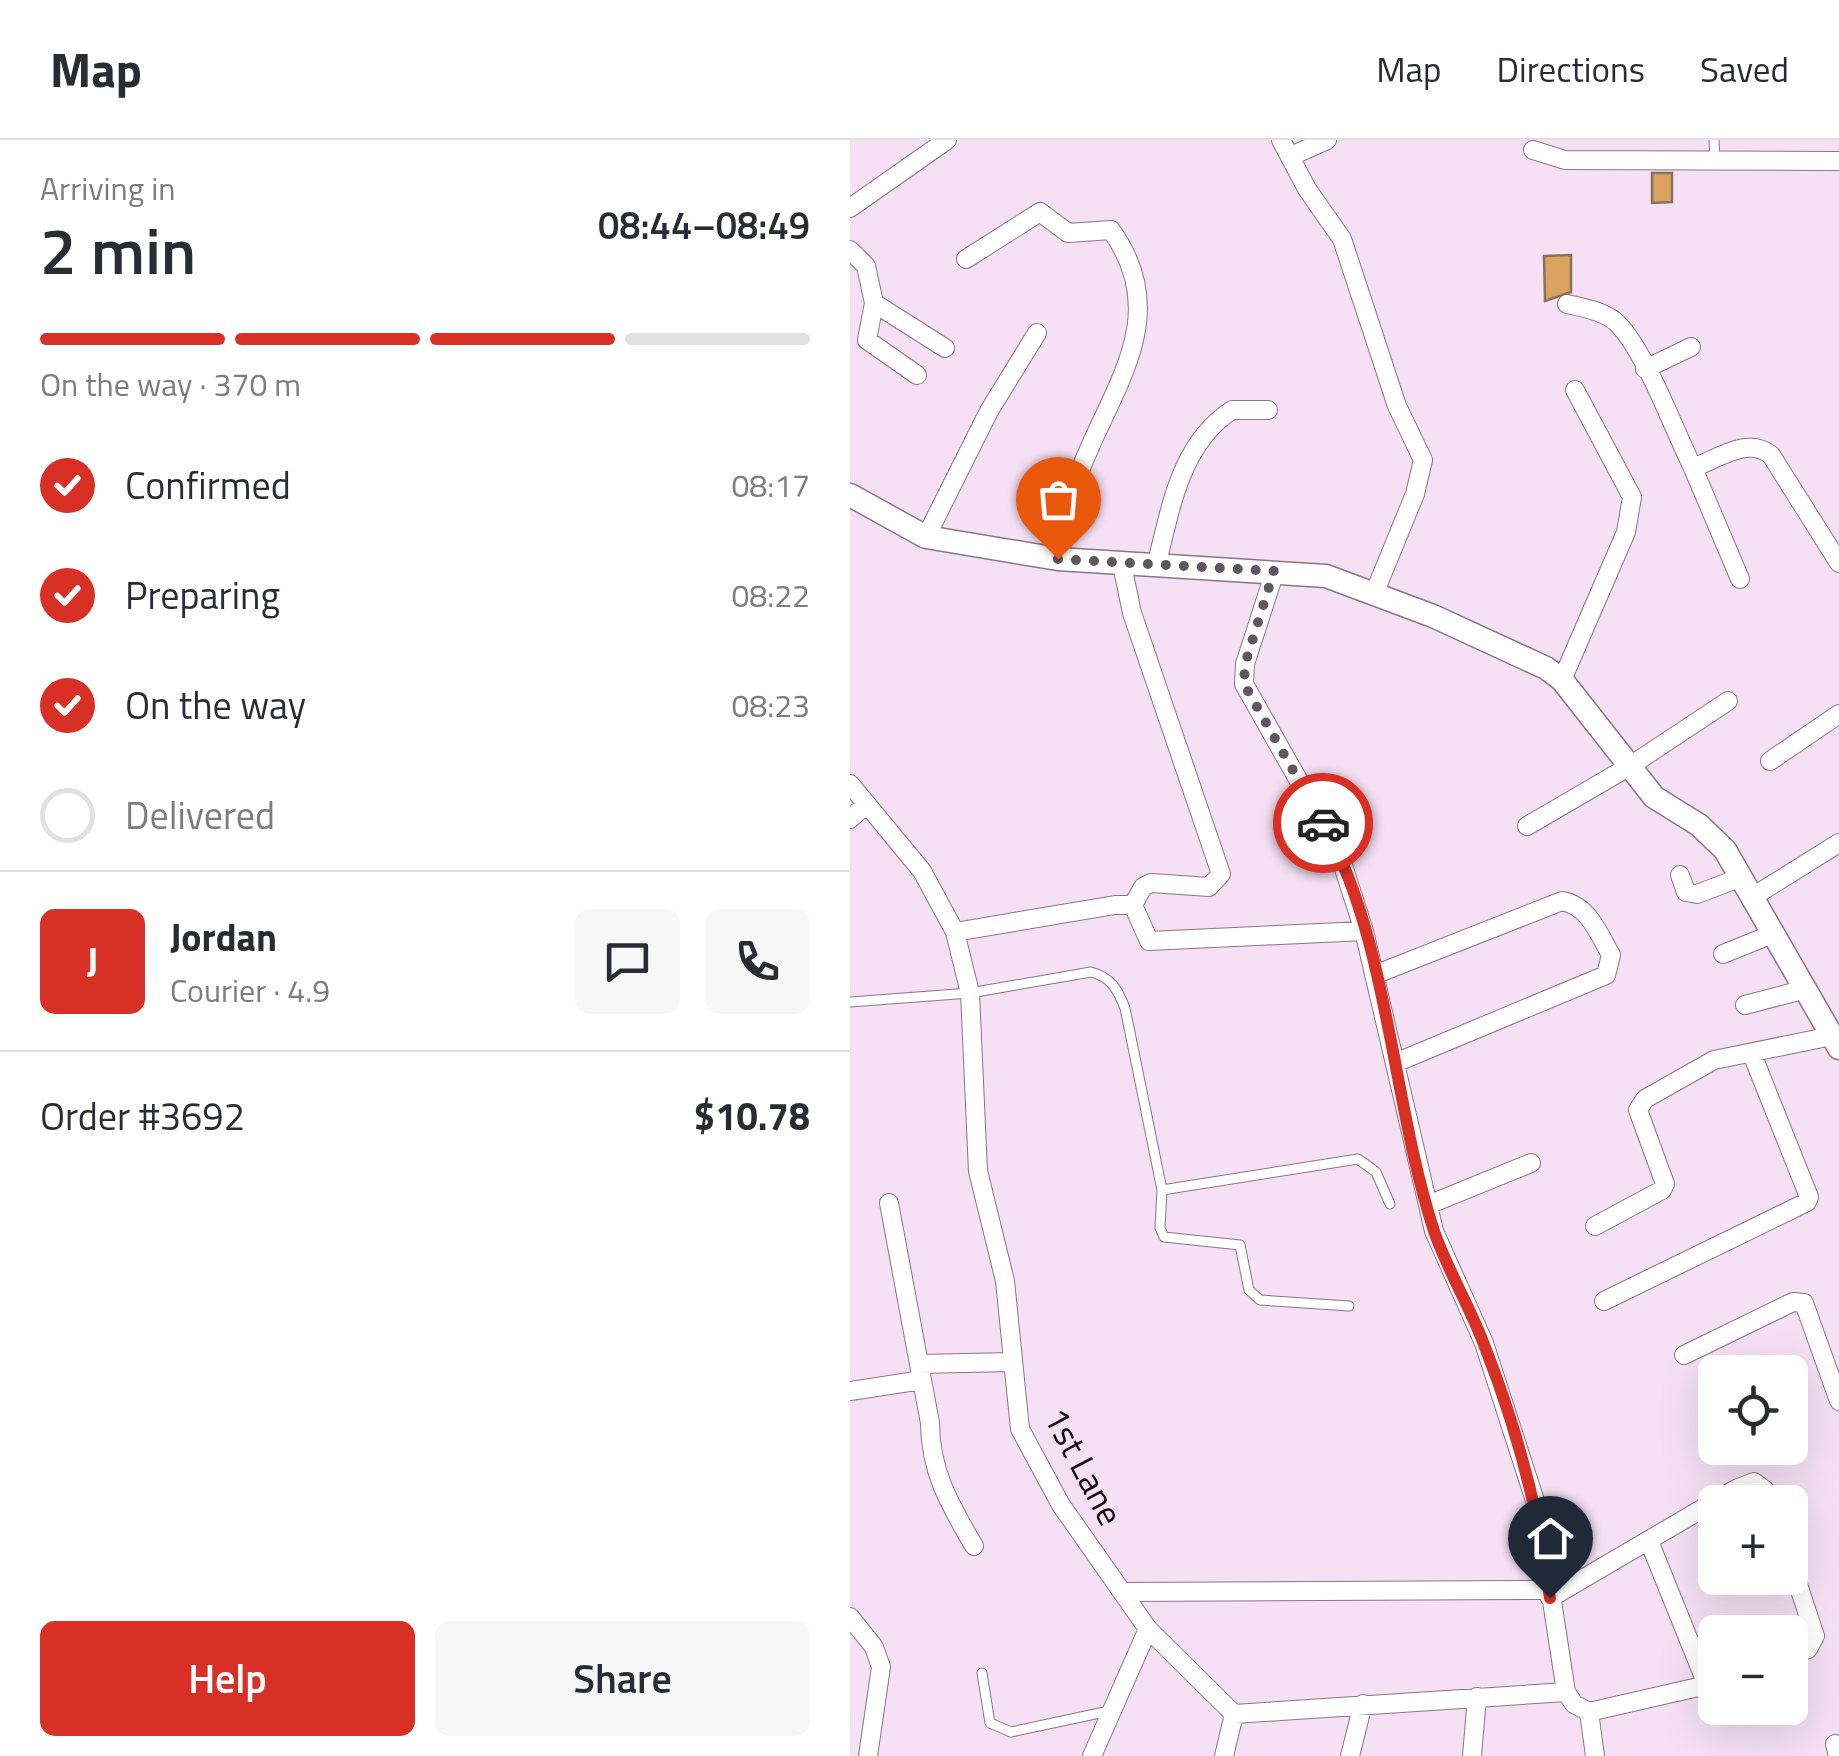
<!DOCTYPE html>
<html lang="en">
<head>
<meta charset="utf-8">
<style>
	body { margin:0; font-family:"Titillium Web",sans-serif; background:#f7f7f7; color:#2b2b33; height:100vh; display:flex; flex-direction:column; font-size:38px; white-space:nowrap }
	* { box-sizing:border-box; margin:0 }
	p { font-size:32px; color:#7c7c81 }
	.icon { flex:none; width:55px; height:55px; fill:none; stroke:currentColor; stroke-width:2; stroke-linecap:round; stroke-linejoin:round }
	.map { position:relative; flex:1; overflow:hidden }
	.side { display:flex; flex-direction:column; background:#fff; width:850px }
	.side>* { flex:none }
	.fabs { position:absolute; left:848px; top:1215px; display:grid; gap:20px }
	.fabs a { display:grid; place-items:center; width:110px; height:110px; border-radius:15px; background:#fff; box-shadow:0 10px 40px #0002; font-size:50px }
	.pin { position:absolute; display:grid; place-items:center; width:85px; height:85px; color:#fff; margin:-102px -42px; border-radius:50% 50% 50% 0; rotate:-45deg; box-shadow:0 0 10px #0007 }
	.pin .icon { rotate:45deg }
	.courier { position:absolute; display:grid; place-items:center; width:100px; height:100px; margin:-50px; border:8px solid #d93025; border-radius:50%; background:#fff; color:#222; box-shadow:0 2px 12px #0007 }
	.headline em { font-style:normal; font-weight:600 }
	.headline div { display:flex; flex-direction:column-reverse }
	.headline { display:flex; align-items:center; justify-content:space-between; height:170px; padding:0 40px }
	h1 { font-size:65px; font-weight:600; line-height:75px }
	.bar { display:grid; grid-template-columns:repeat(4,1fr); gap:15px 10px; align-content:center; height:120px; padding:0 40px }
	.bar i { height:12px; border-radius:8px; background:#e1e1e2 }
	.bar .on { background:#d93025 }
	.bar p { grid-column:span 4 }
	.line { display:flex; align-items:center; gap:25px; padding:0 40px; border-top:2px solid #e1e1e2 }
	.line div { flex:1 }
	.round { display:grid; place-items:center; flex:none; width:105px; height:105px; border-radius:15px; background:#f7f7f7 }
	ol { padding:0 40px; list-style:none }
	li { display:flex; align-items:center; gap:30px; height:110px }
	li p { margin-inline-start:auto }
	li .icon { padding:10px; border-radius:50%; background:#d93025; color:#fff; stroke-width:4 }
	li:last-child { color:#7c7c81 }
	li i { width:55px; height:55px; border:5px solid #e1e1e2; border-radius:50% }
	.primary-button { display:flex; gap:20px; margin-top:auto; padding:20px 40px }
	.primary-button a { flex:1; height:115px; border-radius:15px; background:#d93025; color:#fff; font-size:40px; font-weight:600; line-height:115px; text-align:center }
	.primary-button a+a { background:#f7f7f7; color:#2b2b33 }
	header { display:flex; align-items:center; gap:60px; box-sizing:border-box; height:140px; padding:0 50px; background:#fff; border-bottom:2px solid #e1e1e2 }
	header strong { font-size:48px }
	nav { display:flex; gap:55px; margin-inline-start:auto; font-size:35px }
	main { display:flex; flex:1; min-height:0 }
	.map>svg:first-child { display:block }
</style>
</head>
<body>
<header>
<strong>Map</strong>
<nav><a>Map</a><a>Directions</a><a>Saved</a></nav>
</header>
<main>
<section class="side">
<div class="headline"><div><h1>2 min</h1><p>Arriving in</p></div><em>08:44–08:49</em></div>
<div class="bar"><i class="on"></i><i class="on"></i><i class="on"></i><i></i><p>On the way · 370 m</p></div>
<ol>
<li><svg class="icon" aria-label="check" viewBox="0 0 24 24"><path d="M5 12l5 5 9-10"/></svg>Confirmed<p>08:17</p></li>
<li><svg class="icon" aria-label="check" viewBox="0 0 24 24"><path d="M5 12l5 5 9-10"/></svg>Preparing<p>08:22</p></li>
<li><svg class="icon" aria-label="check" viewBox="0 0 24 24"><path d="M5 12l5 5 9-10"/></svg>On the way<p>08:23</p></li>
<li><i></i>Delivered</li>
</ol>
<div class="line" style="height:180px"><b class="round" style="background:#d93025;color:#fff">J</b><div><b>Jordan</b><p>Courier · 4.9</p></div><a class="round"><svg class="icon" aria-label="chat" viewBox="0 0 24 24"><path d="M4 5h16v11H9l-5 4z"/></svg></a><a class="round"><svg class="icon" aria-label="phone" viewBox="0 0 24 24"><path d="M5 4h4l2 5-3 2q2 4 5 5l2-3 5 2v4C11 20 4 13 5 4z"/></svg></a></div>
<div class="line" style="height:130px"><div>Order #3692</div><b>$10.78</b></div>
<div class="primary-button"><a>Help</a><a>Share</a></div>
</section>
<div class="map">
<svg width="989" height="1616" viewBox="0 0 989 1616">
	<rect width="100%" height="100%" fill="#f5e0f4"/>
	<path fill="#dca360" stroke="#847361" stroke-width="2.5" d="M802,33H822V62L802,63Z
		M721,115V152L695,161L694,116Z"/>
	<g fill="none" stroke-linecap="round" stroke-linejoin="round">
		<defs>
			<path id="lane" d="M864,0L865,21
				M0,862L120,853L241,832C261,837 268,850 275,868L312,1050L310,1088L314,1097L390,1105L399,1150L410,1160L499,1166
				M312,1050L508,1019L526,1032L540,1064
				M132,1533L140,1583L161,1592L259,1571"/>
			<path id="street" d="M431,0L457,49L492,99L547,266L573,320L565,354L524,454
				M683,10L715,20L989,21
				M441,16L477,0
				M0,68L97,0
				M0,110L16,126L24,163L95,208
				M116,119L190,72L218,93L261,90C323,176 263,246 231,328C220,357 216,389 208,419
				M24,163L17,200L67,235
				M717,164C734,168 754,171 767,183C796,212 824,290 843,328
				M795,229L841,207
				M76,397L139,271L187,193
				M272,425L282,473L371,734L359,747L301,743L293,747L283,765
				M306,426C321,369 329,305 382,270H418
				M425,431L395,524L394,544L488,710L514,791L584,1091L634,1203L688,1370L716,1552L724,1564L739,1572L857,1545
				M890,439L843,328C867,319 898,296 921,315L989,423
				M712,540L776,392L782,357L725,250
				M920,621L989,574
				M0,644L72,731L105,792L120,853L128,1031L155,1141L170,1289L211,1365L298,1489L384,1574L716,1552
				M0,679L17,664
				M677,686L780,626L878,561
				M830,735L836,752L847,754L892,737
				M904,756L989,703
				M105,792L265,765H283L299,801L514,791
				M873,814L925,793
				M524,835L712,761C738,765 749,794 761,815L756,835L545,923
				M895,865L956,849
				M39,1063L80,1283C80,1331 100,1365 124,1406
				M578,1065L681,1023
				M745,1086L812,1050L815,1044L788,970L795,959L864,920L982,896
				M754,1161L957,1062L959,1057L902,914
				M834,1215L943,1162L954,1163L989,1261
				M69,1224L163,1222
				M0,1251L72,1240
				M799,1401L857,1545L865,1542
				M940,1420L965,1496L958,1509L940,1516
				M272,1452L699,1450
				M700,1458L886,1349L904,1342L915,1350L920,1362
				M0,1477L24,1507L31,1527L18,1616
				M739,1572L745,1616
				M985,1604L988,1616
				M242,1616L298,1489
				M374,1616L384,1574
				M500,1616L513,1564
				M622,1616L627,1557"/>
			<path id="secondary" d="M0,355L76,397L208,419L476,436L583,476L696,528L712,540L804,657L849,685L875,710L989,908"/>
		</defs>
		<use href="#lane" stroke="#887587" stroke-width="11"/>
		<use href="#street" stroke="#887587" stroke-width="20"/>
		<use href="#secondary" stroke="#887587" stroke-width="25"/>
		<use href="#lane" stroke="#fff" stroke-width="9"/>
		<use href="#street" stroke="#fff" stroke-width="18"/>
		<use href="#secondary" stroke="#fff" stroke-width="22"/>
	</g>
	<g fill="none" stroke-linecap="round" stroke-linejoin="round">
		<path stroke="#615560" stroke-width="10" stroke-dasharray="0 18" d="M208,419L424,431L395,524L394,544L473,683"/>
		<path stroke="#d93025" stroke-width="12" d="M473,683C539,800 542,963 584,1091C597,1129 619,1165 633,1202C666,1285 689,1370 700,1458"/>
	</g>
	<g text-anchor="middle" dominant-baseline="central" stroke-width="8" stroke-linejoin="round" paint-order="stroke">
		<g font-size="35" fill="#110a11" stroke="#f5e0f4">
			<text transform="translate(234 1326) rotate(62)">1st Lane</text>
		</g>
	</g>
</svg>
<div class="fabs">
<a><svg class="icon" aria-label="locate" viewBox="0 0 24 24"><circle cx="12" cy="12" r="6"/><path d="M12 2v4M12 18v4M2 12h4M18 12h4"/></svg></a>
<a>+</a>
<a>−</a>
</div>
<div class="pin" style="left:208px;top:419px;background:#ea580c"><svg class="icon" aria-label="bag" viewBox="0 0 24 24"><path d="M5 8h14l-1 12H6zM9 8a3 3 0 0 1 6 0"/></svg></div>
<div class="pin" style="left:700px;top:1458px;background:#1f2937"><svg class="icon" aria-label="home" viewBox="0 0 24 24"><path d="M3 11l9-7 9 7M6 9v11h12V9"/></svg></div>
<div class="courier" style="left:473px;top:683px"><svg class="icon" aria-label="car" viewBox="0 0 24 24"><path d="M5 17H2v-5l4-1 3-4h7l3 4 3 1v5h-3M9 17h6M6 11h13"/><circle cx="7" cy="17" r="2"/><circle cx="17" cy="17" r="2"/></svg></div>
</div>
</main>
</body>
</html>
